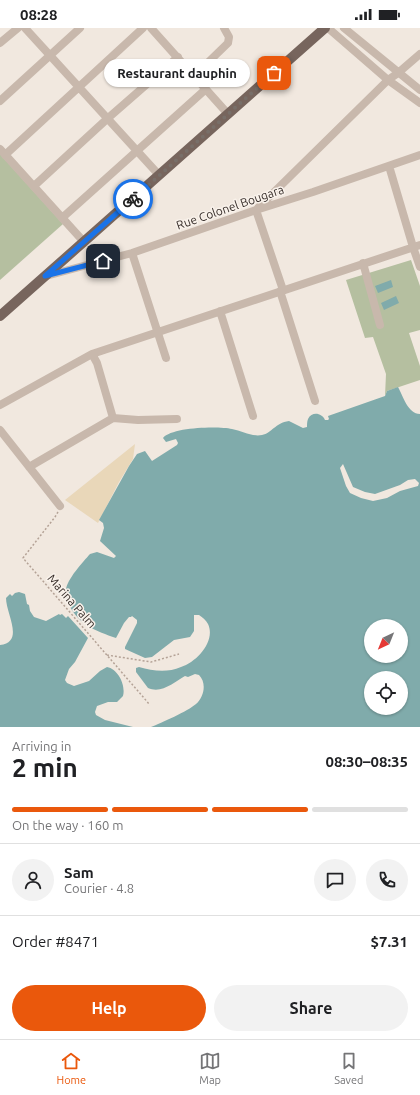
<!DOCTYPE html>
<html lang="en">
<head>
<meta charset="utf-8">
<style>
	body { margin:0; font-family:Ubuntu,sans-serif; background:#f2f2f2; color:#202124; height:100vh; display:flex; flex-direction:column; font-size:15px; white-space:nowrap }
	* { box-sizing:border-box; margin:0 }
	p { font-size:13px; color:#757577 }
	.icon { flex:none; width:22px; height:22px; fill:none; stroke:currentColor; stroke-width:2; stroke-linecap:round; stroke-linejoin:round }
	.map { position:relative; height:699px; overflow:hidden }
	.side { display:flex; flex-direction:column; background:#fff; flex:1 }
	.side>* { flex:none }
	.needle { width:26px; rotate:223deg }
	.buttons { position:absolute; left:364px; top:591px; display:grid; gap:8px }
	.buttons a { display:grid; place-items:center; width:44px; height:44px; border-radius:50%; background:#fff; box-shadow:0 1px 3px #0004; font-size:20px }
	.pin { position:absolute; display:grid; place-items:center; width:34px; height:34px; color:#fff; margin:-17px; border-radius:8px; box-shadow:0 2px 6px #0006 }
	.courier { position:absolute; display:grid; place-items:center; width:40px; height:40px; margin:-20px; border:3px solid #1a73e8; border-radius:50%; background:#fff; color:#222; box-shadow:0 1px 5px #0007 }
	.bubble { position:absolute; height:28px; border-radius:14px; background:#fff; box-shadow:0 1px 3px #0004; font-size:13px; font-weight:700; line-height:28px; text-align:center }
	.head em { font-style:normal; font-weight:700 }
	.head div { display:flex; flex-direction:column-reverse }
	.head { display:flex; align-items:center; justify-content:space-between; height:68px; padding:0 12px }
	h1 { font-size:26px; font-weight:700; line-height:30px }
	.bar { display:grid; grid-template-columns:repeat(4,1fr); gap:6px 4px; align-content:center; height:48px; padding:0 12px }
	.bar i { height:5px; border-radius:3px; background:#e0e0e0 }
	.bar .selected { background:#ea580c }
	.bar p { grid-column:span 4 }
	.line { display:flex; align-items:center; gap:10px; padding:0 12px; border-top:1px solid #e0e0e0 }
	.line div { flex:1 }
	.round { display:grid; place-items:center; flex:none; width:42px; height:42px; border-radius:21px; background:#f2f2f2 }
	.action { display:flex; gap:8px; margin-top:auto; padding:8px 12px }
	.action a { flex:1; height:46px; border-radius:24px; background:#ea580c; color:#fff; font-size:16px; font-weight:700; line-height:46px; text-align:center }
	.action a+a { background:#f2f2f2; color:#202124 }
	.status { display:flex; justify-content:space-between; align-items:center; height:28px; padding:0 20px; background:#fff; direction:ltr }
	.status svg { height:11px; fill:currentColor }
	.menu { display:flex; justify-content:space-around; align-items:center; height:56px; border-top:1px solid #e0e0e0; background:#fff; font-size:11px; color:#757577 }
	.menu a { display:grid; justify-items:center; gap:2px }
	.menu .selected { color:#ea580c }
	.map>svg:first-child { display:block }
</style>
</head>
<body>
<div class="status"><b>08:28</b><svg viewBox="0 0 49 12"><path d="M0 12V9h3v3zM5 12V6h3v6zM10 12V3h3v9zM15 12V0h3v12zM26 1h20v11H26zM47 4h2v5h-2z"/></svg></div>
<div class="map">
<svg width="420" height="699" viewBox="0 0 420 699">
	<rect width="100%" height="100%" fill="#f1e8df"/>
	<path fill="#b5bfa0" d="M0,126L63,196L0,252Z
		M411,232L420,258V302L409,305L420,338V352L387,363L385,368L386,346L373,309L365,310L346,252Z"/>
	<path fill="#e9d7b9" d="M135,416L133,431L119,454L98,495L65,472Z"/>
	<path fill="#80abab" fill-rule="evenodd" d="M391,252L393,259L378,265L375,258Z
		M396,268L399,275L384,282L381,275Z
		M398,359C403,368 408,386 420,386V699H151C161,695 188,683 196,676C204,669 207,655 199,647L195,646L188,649L185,648C174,654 162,666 148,660L136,644V640L139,639C153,643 167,645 181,639C197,634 216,613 208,596C206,592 202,589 199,587H194V603L190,609L174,612L152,629L145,630L125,621V619L137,595V592L132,588L131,589H129L124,595L116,610C96,603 79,597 69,577C67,573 65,567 66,562C67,551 83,534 90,526L97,524L114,530L116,528L100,513L104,500L103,495L99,492L129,438L137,426L145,423L152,433L177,417L178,415L176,411L166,414L163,410C172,399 218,398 232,401C242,403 252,409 262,407C272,405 275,395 289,393L303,400L307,399C307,396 307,394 308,391C312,383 322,385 325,392H328L329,391L328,388L385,368L387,363ZM371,598H401V628H371ZM371,650H401V680H371Z
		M19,564L25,566L27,576L29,577L30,583L34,589L46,593L59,586L60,587L62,586L66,590L68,588L88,610L75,634L69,641L65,652L67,655L74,658L89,653L100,643L107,639C118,641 126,657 123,668L117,674H108L97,678L95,684L96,687L105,692L133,699H0V617C25,614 6,586 6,570L10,566L12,568L15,565Z"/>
	<path fill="#f1e8df" d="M343,436L353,459L365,464L375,466L400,457L408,452L415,451L419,455L418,458L400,463L387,470L373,473L361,470L350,465L346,458L340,440Z"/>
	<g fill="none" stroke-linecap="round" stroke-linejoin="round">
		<path stroke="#b4a296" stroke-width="1.5" stroke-dasharray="2 2" stroke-linecap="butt" d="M58,484L55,489L23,530L150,677
			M107,627L151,634L179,626"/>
		<path stroke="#c8b8ac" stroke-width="8" d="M25,0L159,147
			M151,0L228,86
			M328,0L388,52L420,75
			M344,0L420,62
			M0,15L18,0
			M194,48L228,15L229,9L224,0
			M0,73L80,0
			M0,121L84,214
			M5,127L143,0
			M389,138L413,219L420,239
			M34,158L107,91L178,29
			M62,190L206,61
			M132,225L166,330
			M363,235L380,297
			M46,248L132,225L256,182L313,164L420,127
			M283,262L256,182L388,52L398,45L420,26
			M280,263L315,373
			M220,283L253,388
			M92,326L97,335L113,390
			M0,377L92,326L420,217
			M0,402L60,478
			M29,439L113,390L138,392L177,391"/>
		<path stroke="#77655d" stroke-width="10" d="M0,288L325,0"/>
	</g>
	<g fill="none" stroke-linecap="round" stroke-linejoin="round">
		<path stroke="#786f69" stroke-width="4" stroke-dasharray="0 7.2" d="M133,171L274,45"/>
		<path stroke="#1a73e8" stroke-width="5" d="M103,233L45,248L133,171"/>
	</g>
	<g text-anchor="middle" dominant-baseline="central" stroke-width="3" stroke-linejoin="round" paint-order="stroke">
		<g font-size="12" fill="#372e2a" stroke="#f9f2eb">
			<text transform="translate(230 179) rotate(-19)">Rue Colonel Bougara</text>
			<text transform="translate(72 573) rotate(49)">Marina Palm</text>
		</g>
	</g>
</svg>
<div class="buttons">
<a><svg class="needle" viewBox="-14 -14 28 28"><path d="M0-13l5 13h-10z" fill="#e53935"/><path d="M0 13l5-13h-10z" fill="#757577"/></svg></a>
<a><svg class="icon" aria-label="locate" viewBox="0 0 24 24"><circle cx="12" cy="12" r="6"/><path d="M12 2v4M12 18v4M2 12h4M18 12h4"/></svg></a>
</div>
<div class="pin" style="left:274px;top:45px;background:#ea580c"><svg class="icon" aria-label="bag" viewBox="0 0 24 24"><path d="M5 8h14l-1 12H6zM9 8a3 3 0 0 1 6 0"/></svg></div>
<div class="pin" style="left:103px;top:233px;background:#1f2937"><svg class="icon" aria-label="home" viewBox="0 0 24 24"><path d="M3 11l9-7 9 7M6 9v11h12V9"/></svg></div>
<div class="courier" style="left:133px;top:171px"><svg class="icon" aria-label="bike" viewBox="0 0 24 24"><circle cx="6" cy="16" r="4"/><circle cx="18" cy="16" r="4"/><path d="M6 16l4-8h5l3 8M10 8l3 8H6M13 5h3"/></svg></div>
<div class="bubble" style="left:104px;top:31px;width:146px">Restaurant dauphin</div>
</div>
<section class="side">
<div class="head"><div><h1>2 min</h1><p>Arriving in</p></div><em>08:30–08:35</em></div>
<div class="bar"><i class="selected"></i><i class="selected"></i><i class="selected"></i><i></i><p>On the way · 160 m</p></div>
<div class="line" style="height:72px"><a class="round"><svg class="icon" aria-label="person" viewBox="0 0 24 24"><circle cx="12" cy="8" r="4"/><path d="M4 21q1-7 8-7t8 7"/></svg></a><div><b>Sam</b><p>Courier · 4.8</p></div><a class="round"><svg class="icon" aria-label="chat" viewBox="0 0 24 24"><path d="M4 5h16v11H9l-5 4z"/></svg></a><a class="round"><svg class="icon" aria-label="phone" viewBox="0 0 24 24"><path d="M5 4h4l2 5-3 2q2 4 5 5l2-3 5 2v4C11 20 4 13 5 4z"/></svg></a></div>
<div class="line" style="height:52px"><div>Order #8471</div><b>$7.31</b></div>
<div class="action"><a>Help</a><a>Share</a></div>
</section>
<nav class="menu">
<a class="selected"><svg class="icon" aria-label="home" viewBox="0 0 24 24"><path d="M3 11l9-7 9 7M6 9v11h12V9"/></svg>Home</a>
<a><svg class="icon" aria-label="map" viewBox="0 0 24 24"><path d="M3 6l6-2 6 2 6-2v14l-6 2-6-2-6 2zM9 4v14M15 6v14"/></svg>Map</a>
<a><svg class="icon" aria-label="saved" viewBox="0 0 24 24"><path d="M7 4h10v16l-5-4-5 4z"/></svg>Saved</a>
</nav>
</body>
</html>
